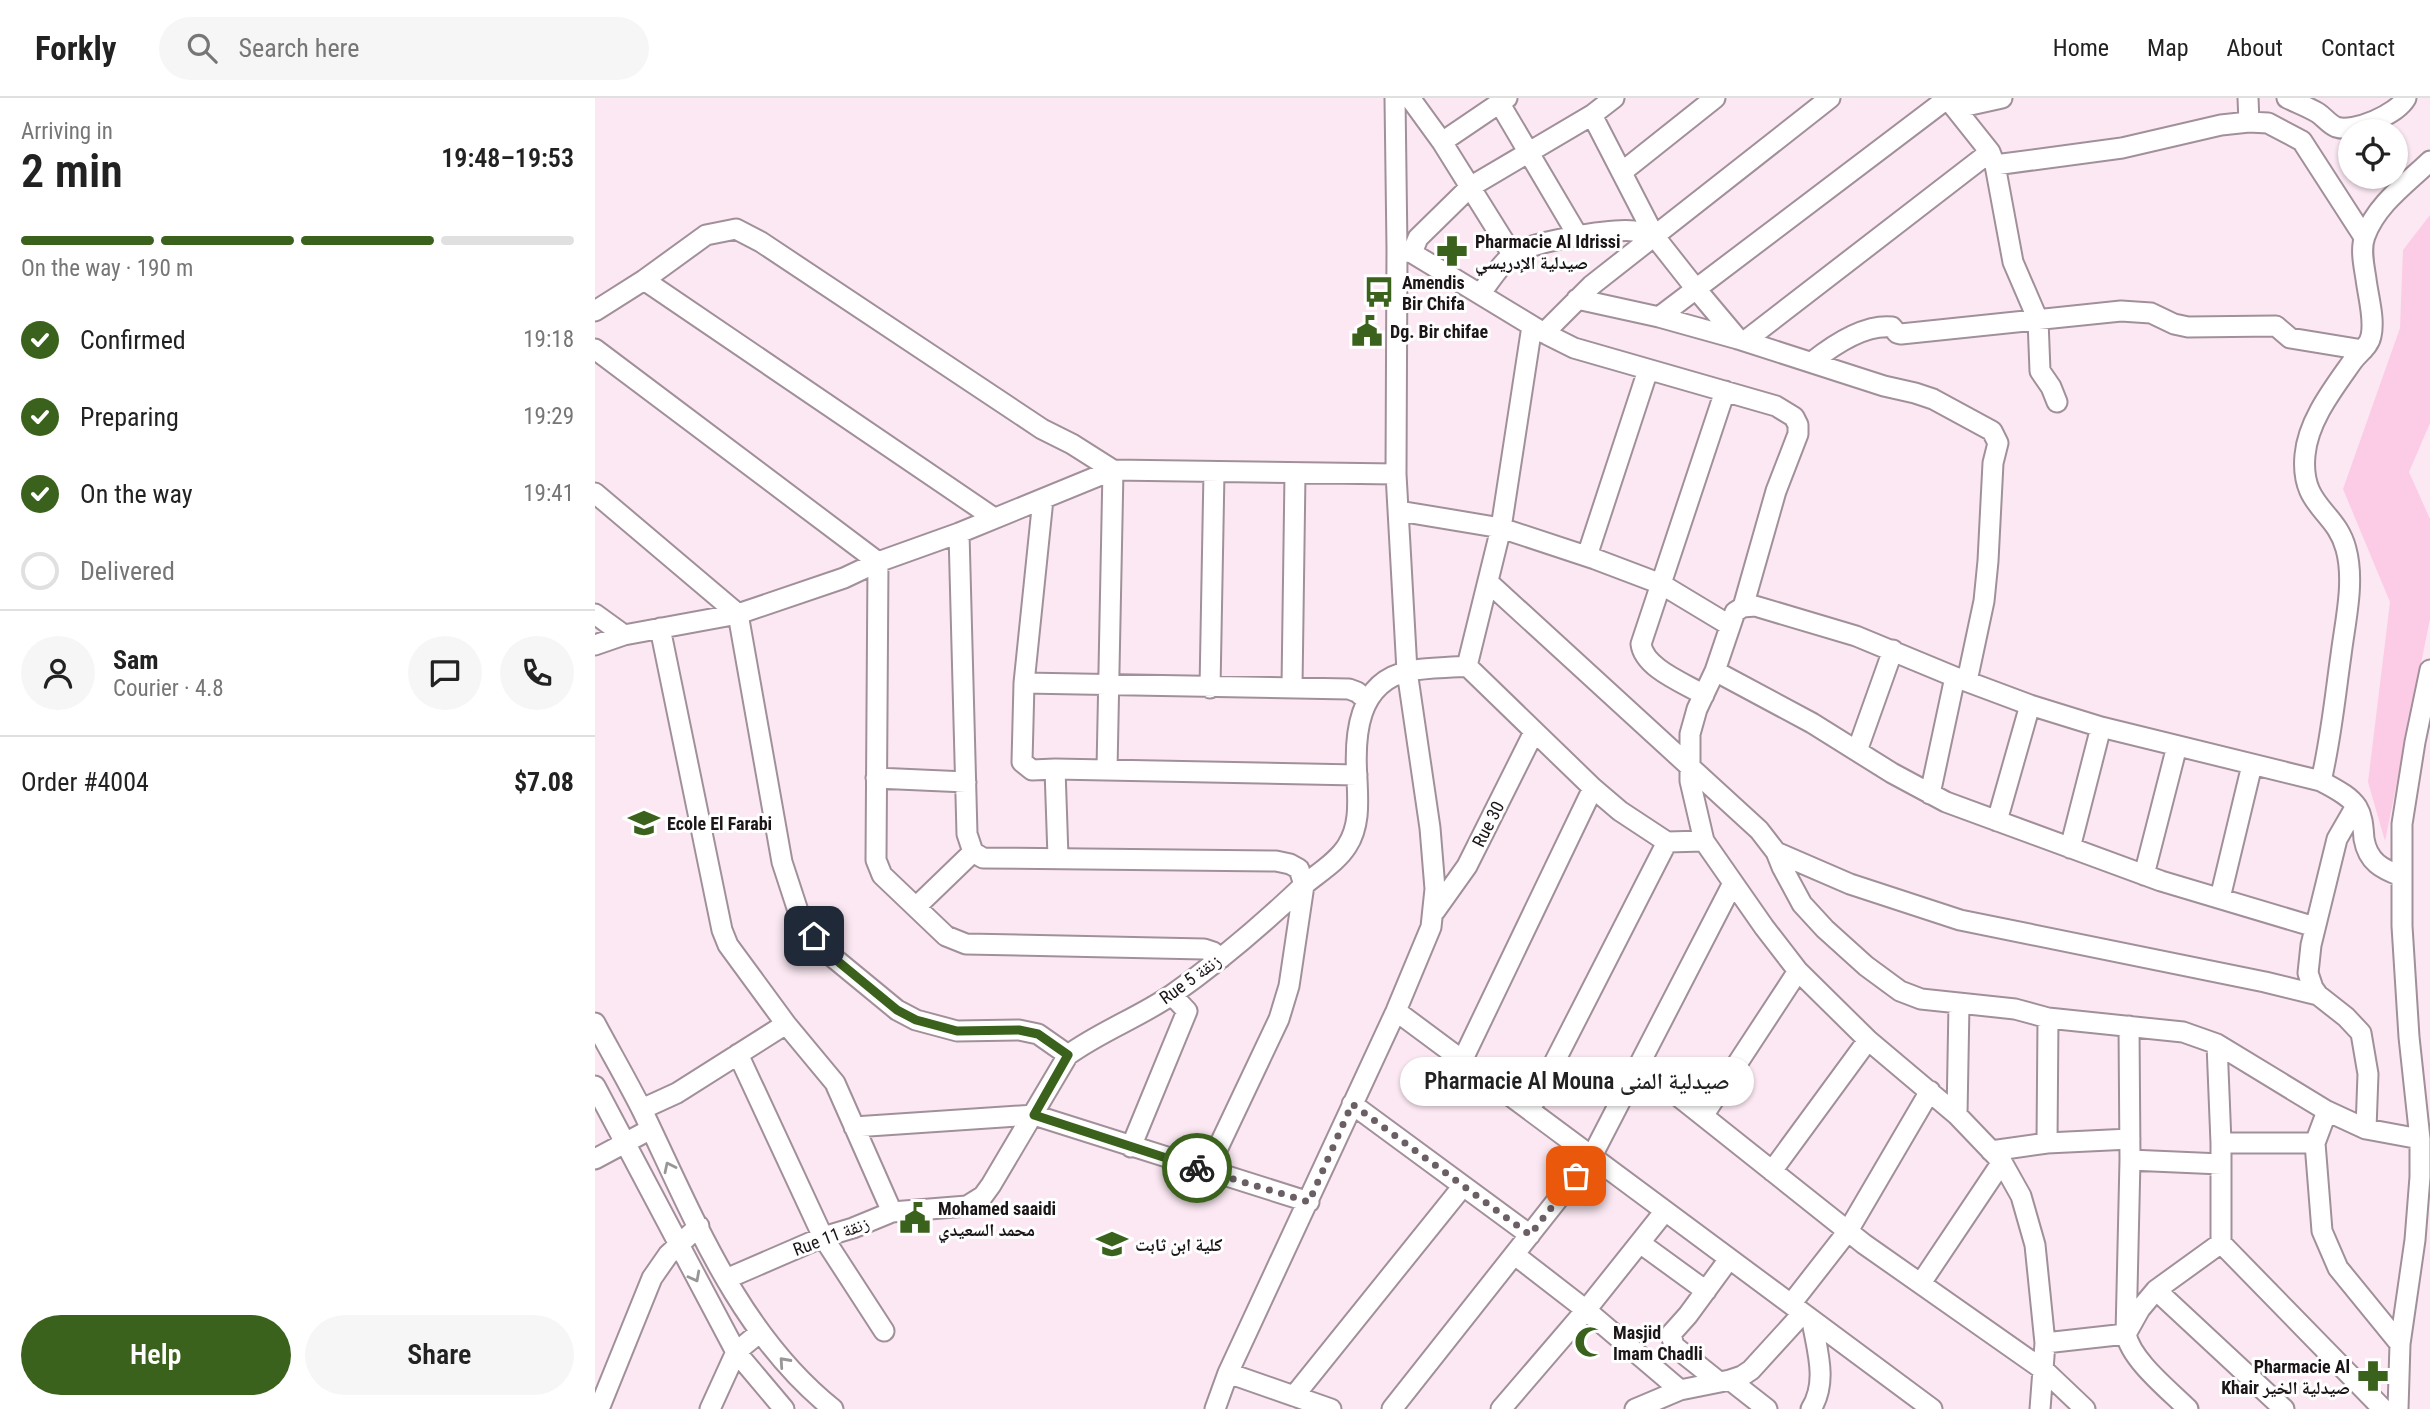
<!DOCTYPE html>
<html lang="en">
<head>
<meta charset="utf-8">
<style>
	body { margin:0; font-family:"Roboto Condensed","Noto Naskh Arabic",sans-serif; background:#f6f6f6; color:#222; height:100vh; display:flex; flex-direction:column; font-size:26px; white-space:nowrap }
	* { box-sizing:border-box; margin:0 }
	p { font-size:23px; color:#767676 }
	.icon { flex:none; width:38px; height:38px; fill:none; stroke:currentColor; stroke-width:2; stroke-linecap:round; stroke-linejoin:round }
	.map { position:relative; flex:1; overflow:hidden }
	.side { display:flex; flex-direction:column; background:#fff; width:595px }
	.side>* { flex:none }
	.fabs { position:absolute; left:1743px; top:21px; display:grid; gap:14px }
	.fabs a { display:grid; place-items:center; width:70px; height:70px; border-radius:50%; background:#fff; box-shadow:0 2px 5px #0004; font-size:35px }
	.pin { position:absolute; display:grid; place-items:center; width:60px; height:60px; color:#fff; margin:-30px; border-radius:14px; box-shadow:0 4px 10px #0006 }
	.courier { position:absolute; display:grid; place-items:center; width:70px; height:70px; margin:-35px; border:5px solid #3b621c; border-radius:50%; background:#fff; color:#222; box-shadow:0 2px 9px #0007 }
	.bubble { position:absolute; height:49px; border-radius:24px; background:#fff; box-shadow:0 2px 5px #0004; font-size:23px; font-weight:600; line-height:49px; text-align:center }
	.headline em { font-style:normal; font-weight:600 }
	.headline div { display:flex; flex-direction:column-reverse }
	.headline { display:flex; align-items:center; justify-content:space-between; height:119px; padding:0 21px }
	h1 { font-size:46px; font-weight:600; line-height:52px }
	.bar { display:grid; grid-template-columns:repeat(4,1fr); gap:10px 7px; align-content:center; height:84px; padding:0 21px }
	.bar i { height:9px; border-radius:5px; background:#e0e0e0 }
	.bar .active { background:#3b621c }
	.bar p { grid-column:span 4 }
	.line { display:flex; align-items:center; gap:18px; padding:0 21px; border-top:2px solid #e0e0e0 }
	.line div { flex:1 }
	.round { display:grid; place-items:center; flex:none; width:74px; height:74px; border-radius:37px; background:#f6f6f6 }
	ol { padding:0 21px; list-style:none }
	li { display:flex; align-items:center; gap:21px; height:77px }
	li p { margin-inline-start:auto }
	li .icon { padding:7px; border-radius:50%; background:#3b621c; color:#fff; stroke-width:4 }
	li:last-child { color:#767676 }
	li i { width:38px; height:38px; border:4px solid #e0e0e0; border-radius:50% }
	.cta { display:flex; gap:14px; margin-top:auto; padding:14px 21px }
	.cta a { flex:1; height:80px; border-radius:42px; background:#3b621c; color:#fff; font-size:28px; font-weight:600; line-height:80px; text-align:center }
	.cta a+a { background:#f6f6f6; color:#222 }
	header { display:flex; align-items:center; gap:42px; box-sizing:border-box; height:98px; padding:0 35px; background:#fff; border-bottom:2px solid #e0e0e0 }
	header strong { font-size:33px }
	nav { display:flex; gap:38px; margin-inline-start:auto; font-size:24px }
	.search { width:490px; height:63px; background:#f6f6f6; display:flex; align-items:center; gap:18px; box-sizing:border-box; padding:0 24px; border-radius:38px; color:#767676; font-size:26px }
	main { display:flex; flex:1; min-height:0 }
	.map>svg:first-child { display:block }
</style>
</head>
<body>
<header>
<strong>Forkly</strong>
<div class="search"><svg class="icon" aria-label="search" viewBox="0 0 24 24"><circle cx="10" cy="10" r="6"/><path d="M15 15l6 6"/></svg>Search here</div>
<nav><a>Home</a><a>Map</a><a>About</a><a>Contact</a></nav>
</header>
<main>
<section class="side">
<div class="headline"><div><h1>2 min</h1><p>Arriving in</p></div><em>19:48–19:53</em></div>
<div class="bar"><i class="active"></i><i class="active"></i><i class="active"></i><i></i><p>On the way · 190 m</p></div>
<ol>
<li><svg class="icon" aria-label="check" viewBox="0 0 24 24"><path d="M5 12l5 5 9-10"/></svg>Confirmed<p>19:18</p></li>
<li><svg class="icon" aria-label="check" viewBox="0 0 24 24"><path d="M5 12l5 5 9-10"/></svg>Preparing<p>19:29</p></li>
<li><svg class="icon" aria-label="check" viewBox="0 0 24 24"><path d="M5 12l5 5 9-10"/></svg>On the way<p>19:41</p></li>
<li><i></i>Delivered</li>
</ol>
<div class="line" style="height:126px"><a class="round"><svg class="icon" aria-label="person" viewBox="0 0 24 24"><circle cx="12" cy="8" r="4"/><path d="M4 21q1-7 8-7t8 7"/></svg></a><div><b>Sam</b><p>Courier · 4.8</p></div><a class="round"><svg class="icon" aria-label="chat" viewBox="0 0 24 24"><path d="M4 5h16v11H9l-5 4z"/></svg></a><a class="round"><svg class="icon" aria-label="phone" viewBox="0 0 24 24"><path d="M5 4h4l2 5-3 2q2 4 5 5l2-3 5 2v4C11 20 4 13 5 4z"/></svg></a></div>
<div class="line" style="height:91px"><div>Order #4004</div><b>$7.08</b></div>
<div class="cta"><a>Help</a><a>Share</a></div>
</section>
<div class="map">
<svg width="1835" height="1311" viewBox="0 0 1835 1311">
	<rect width="100%" height="100%" fill="#fbe8f2"/>
	<path fill="#fccce7" d="M1835,117V325L1814,374L1835,421V521L1790,743L1773,684L1795,504L1748,391L1805,230L1808,152Z"/>
	<g fill="none" stroke-linecap="round" stroke-linejoin="round">
		<defs>
			<path id="minor" d="M815,0L847,44L917,156
				M1352,0L1395,54L1400,67L1418,164L1443,222L1445,273L1456,289L1462,304
				M1653,0L1654,24
				M1692,0C1702,5 1713,9 1723,15C1729,19 1734,26 1741,29C1759,35 1802,16 1811,0
				M905,6L983,138
				M1362,10L1407,0
				M997,17L1060,139L1101,191L1143,241
				M847,44L912,0
				M1400,67L1527,50L1626,27L1654,24L1673,25L1707,43L1769,139
				M1027,74L1120,0
				M802,151L817,155L949,235L979,250L1181,308L1199,319L1203,327V336L1181,393L1148,509L1140,514L1120,573L1102,611L1095,636V683L1109,743L1169,829L1203,873L1273,942L1362,1017L1407,1064L1426,1098L1440,1147L1450,1245L1445,1311
				M817,155L823,140L875,89L997,17L1019,0
				M49,182L399,420
				M886,195C895,183 905,167 917,157C932,144 1019,130 1039,133C1046,133 1054,137 1060,139
				M982,201L1064,219L1143,241L1289,288L1320,295L1338,301L1397,333L1403,345L1398,365L1393,463L1389,503L1372,583
				M0,213L49,182L111,137L141,131L166,144L447,331L477,346L518,372L512,672
				M1064,219L1353,0
				M949,235L997,187L1235,0
				M1150,243L1395,54
				M0,251L283,464L281,762L287,777L351,838L371,846L609,851L618,854L626,860
				M1217,264C1237,248 1269,226 1297,229L1302,235L1306,236L1526,213L1556,215L1579,226L1593,229L1681,228L1695,240L1768,252
				M0,395L143,516L187,764L204,816L234,856L302,912L321,922L362,933L424,932L443,936L473,957C506,933 545,919 578,896C625,863 668,826 709,787C723,775 742,764 752,748C765,728 763,704 762,681C759,638 762,584 814,573C832,569 853,570 872,568L998,690L1025,713L1072,744L1109,743
				M448,401L429,585L427,664L437,672L460,671L762,677
				M804,413L906,430L1000,461L1066,486L1134,527
				M364,435L372,736L378,754L388,760L681,763L695,766L704,771L709,787L694,888L684,921L612,1073
				M992,458L1053,272
				M893,484L1164,732L1181,754L1187,769L1207,806L1230,831L1271,868L1305,893L1326,901L1420,911L1453,920L1588,934L1622,946L1732,1013L1771,1031L1825,1041
				M1148,509L1160,508L1261,538L1360,579L1435,607L1506,629L1726,683C1738,690 1754,697 1762,709C1768,719 1768,730 1769,741C1773,764 1787,771 1806,778
				M0,516L29,537
				M65,530L127,832L133,847L191,926L240,985L297,1114
				M0,547L29,537L143,516L249,480L283,464L364,435L518,372L801,376
				M872,568L906,430L937,228
				M1120,573L1217,625L1297,675L1351,704L1566,783L1720,829
				M429,585L754,591L762,594L772,602
				M697,589L700,376
				M615,590L619,374
				M1109,597C1089,585 1049,570 1046,546L1130,293
				M1262,653L1298,552
				M460,671L463,759
				M281,680L371,684
				M1726,683C1736,641 1740,599 1746,557C1750,524 1760,484 1751,451C1741,412 1705,409 1710,357C1713,323 1738,291 1757,264C1763,255 1774,249 1776,238C1780,221 1773,198 1771,181C1769,168 1765,151 1770,138C1782,106 1811,86 1835,63
				M1335,696L1360,579
				M1761,708L1742,741L1716,847L1713,875L1718,890L1723,897L1751,919L1766,935L1773,976L1771,1031
				M1402,723L1435,607
				M1475,750L1506,629
				M1181,754L1255,786L1365,822L1670,884L1723,897
				M1549,777L1582,648
				M1625,800L1657,667
				M321,809L378,754
				M840,813L872,768L939,634
				M801,913L1337,1311
				M0,925C16,955 33,984 48,1014C99,1120 144,1236 238,1311
				M1534,928L1535,1062L1531,1236C1536,1262 1574,1292 1593,1311
				M1622,946L1626,1045V1145L1788,1311
				M143,956L228,1139L289,1233
				M868,961L998,690
				M1044,967L1269,1146L1450,1273L1490,1311
				M0,988L141,1254L189,1311
				M757,1006L935,1137
				M47,1011L82,995L191,926
				M935,1012L1072,744
				M1732,1013L1720,1045L1727,1133L1743,1170L1805,1246
				M1362,1017L1364,906
				M1108,1018L1203,873
				M259,1029L439,1017L714,1104
				M1452,1045L1453,920
				M1626,1045H1720
				M536,1049L592,913L577,897
				M1396,1053L1452,1045L1535,1041
				M0,1061L56,1031
				M1535,1062L1626,1066
				M1177,1073L1273,942
				M1045,1145L1111,1193
				M920,1157L991,1212L1085,1292
				M131,1181L228,1139L258,1130L297,1114L372,1108L388,1098L396,1087L473,957
				M1326,1185L1407,1064
				M1561,1192L1689,1311
				M1196,1206L1253,1133L1335,993
				M1450,1245L1531,1236L1545,1211L1561,1192L1626,1145
				M633,1275L736,1311
				M1135,1282L1172,1311
				M1124,1284L1079,1248L1076,1236L1093,1217L1134,1161
				M699,1298L868,1088
				M4,1311L57,1180L73,1157L104,1128
				M115,1311L141,1254L164,1235
				M620,1311L633,1275L801,913L836,829L840,791L835,730L812,573L801,376L802,151L800,0
				M797,1311L997,1058L1138,785
				M906,1311L991,1212L1070,1113
				M1040,1311L1085,1292L1135,1282L1147,1278L1156,1272L1208,1215
				M1216,1311C1233,1284 1222,1252 1217,1223
				M1803,1311L1805,1246L1820,1142L1825,1079V1041L1814,939L1807,828V726L1820,644L1835,572"/>
		</defs>
		<use href="#minor" stroke="#a19099" stroke-width="23"/>
		<use href="#minor" stroke="#fff" stroke-width="19"/>
	</g>
	<defs><path id="oneway-chevron" d="M-2-3.5L2.5 0L-2 3.5" fill="none" stroke-width="1.6" stroke-linecap="round" stroke-linejoin="round" transform="scale(1.75)"/></defs>
	<g stroke="#989697">
		<use href="#oneway-chevron" transform="translate(74 1069) rotate(-116)"/>
		<use href="#oneway-chevron" transform="translate(100 1179) rotate(62)"/>
		<use href="#oneway-chevron" transform="translate(189 1264) rotate(-132)"/>
	</g>
	<g fill="none" stroke-linecap="round" stroke-linejoin="round">
		<path stroke="#695f64" stroke-width="7" stroke-dasharray="0 12.6" d="M602,1070L714,1104L757,1006L935,1137L981,1078"/>
		<path stroke="#3b621c" stroke-width="9" d="M219,838L234,856L302,912L321,922L362,933L424,932L443,936L473,957L439,1017L602,1070"/>
	</g>
	<defs>
		<symbol id="pharmacy-bare" viewBox="-9 -9 18 18"><path d="M-2-6h4v4h4v4h-4v4h-4v-4h-4v-4h4Z" fill="#3b621c" stroke="#fff" stroke-width="2.5" paint-order="stroke"/></symbol>
		<symbol id="bus-bare" viewBox="-9 -9 18 18"><path d="M-5-6H5V4H4V6H2V4H-2V6H-4V4H-5ZM-3.5-4V0h7V-4ZM-3.5 1.2v1.5H-2V1.2ZM2 1.2v1.5H3.5V1.2Z" fill="#3b621c" stroke="#fff" stroke-width="2.5" paint-order="stroke"/></symbol>
		<symbol id="civic-bare" viewBox="-9 -9 18 18"><path d="M-.6-6.5H3V-4.5H.6V-3L4-1V1h2V6H-6V1h2V-1L-.6-3ZM-1.2 2.5V6h2.4V2.5Z" fill="#3b621c" stroke="#fff" stroke-width="2.5" paint-order="stroke"/></symbol>
		<symbol id="school-bare" viewBox="-9 -9 18 18"><path d="M0-5L7-2L0 1L-7-2ZM-4 1L0 2.5L4 1V4Q0 6-4 4Z" fill="#3b621c" stroke="#fff" stroke-width="2.5" paint-order="stroke"/></symbol>
		<symbol id="mosque-bare" viewBox="-9 -9 18 18"><path d="M3.5-4.9A6 6 0 1 0 3.5 4.9A5 5 0 1 1 3.5-4.9Z" fill="#3b621c" stroke="#fff" stroke-width="2.5" paint-order="stroke"/></symbol>
	</defs>
	<g fill-rule="evenodd">
		<use href="#pharmacy-bare" x="835" y="131" width="44" height="44"/>
		<use href="#bus-bare" x="762" y="172" width="44" height="44"/>
		<use href="#civic-bare" x="750" y="211" width="44" height="44"/>
		<use href="#school-bare" x="27" y="703" width="44" height="44"/>
		<use href="#civic-bare" x="298" y="1098" width="44" height="44"/>
		<use href="#school-bare" x="495" y="1124" width="44" height="44"/>
		<use href="#mosque-bare" x="973" y="1222" width="44" height="44"/>
		<use href="#pharmacy-bare" x="1756" y="1256" width="44" height="44"/>
	</g>
	<g text-anchor="middle" dominant-baseline="central" stroke-width="6" stroke-linejoin="round" paint-order="stroke">
		<g font-size="18" font-weight="bold" fill="#1b1518" stroke="#fff" text-anchor="start">
			<text x="880" y="143">Pharmacie Al Idrissi<tspan x="880" dy="21">صيدلية الإدريسي</tspan></text>
			<text x="807" y="184">Amendis<tspan x="807" dy="21">Bir Chifa</tspan></text>
			<text x="795" y="233">Dg. Bir chifae</text>
			<text x="72" y="725">Ecole El Farabi</text>
			<text x="343" y="1110">Mohamed saaidi<tspan x="343" dy="21">محمد السعيدي</tspan></text>
			<text x="540" y="1146">كلية ابن ثابت</text>
			<text x="1018" y="1234">Masjid<tspan x="1018" dy="21">Imam Chadli</tspan></text>
			<text x="1755" y="1268" text-anchor="end">Pharmacie Al<tspan x="1755" dy="21">Khair صيدلية الخير</tspan></text>
		</g>
		<g font-size="18" fill="#1b1518" stroke="#fff">
			<text transform="translate(893 726) rotate(-63)">Rue 30</text>
			<text transform="translate(595 881) rotate(-36)">Rue 5 زنقة</text>
			<text transform="translate(236 1138) rotate(-21)">Rue 11 زنقة</text>
		</g>
	</g>
</svg>
<div class="fabs">
<a><svg class="icon" aria-label="locate" viewBox="0 0 24 24"><circle cx="12" cy="12" r="6"/><path d="M12 2v4M12 18v4M2 12h4M18 12h4"/></svg></a>
</div>
<div class="pin" style="left:981px;top:1078px;background:#ea580c"><svg class="icon" aria-label="bag" viewBox="0 0 24 24"><path d="M5 8h14l-1 12H6zM9 8a3 3 0 0 1 6 0"/></svg></div>
<div class="pin" style="left:219px;top:838px;background:#1f2937"><svg class="icon" aria-label="home" viewBox="0 0 24 24"><path d="M3 11l9-7 9 7M6 9v11h12V9"/></svg></div>
<div class="courier" style="left:602px;top:1070px"><svg class="icon" aria-label="bike" viewBox="0 0 24 24"><circle cx="6" cy="16" r="4"/><circle cx="18" cy="16" r="4"/><path d="M6 16l4-8h5l3 8M10 8l3 8H6M13 5h3"/></svg></div>
<div class="bubble" style="left:805px;top:959px;width:354px">Pharmacie Al Mouna صيدلية المنى</div>
</div>
</main>
</body>
</html>
